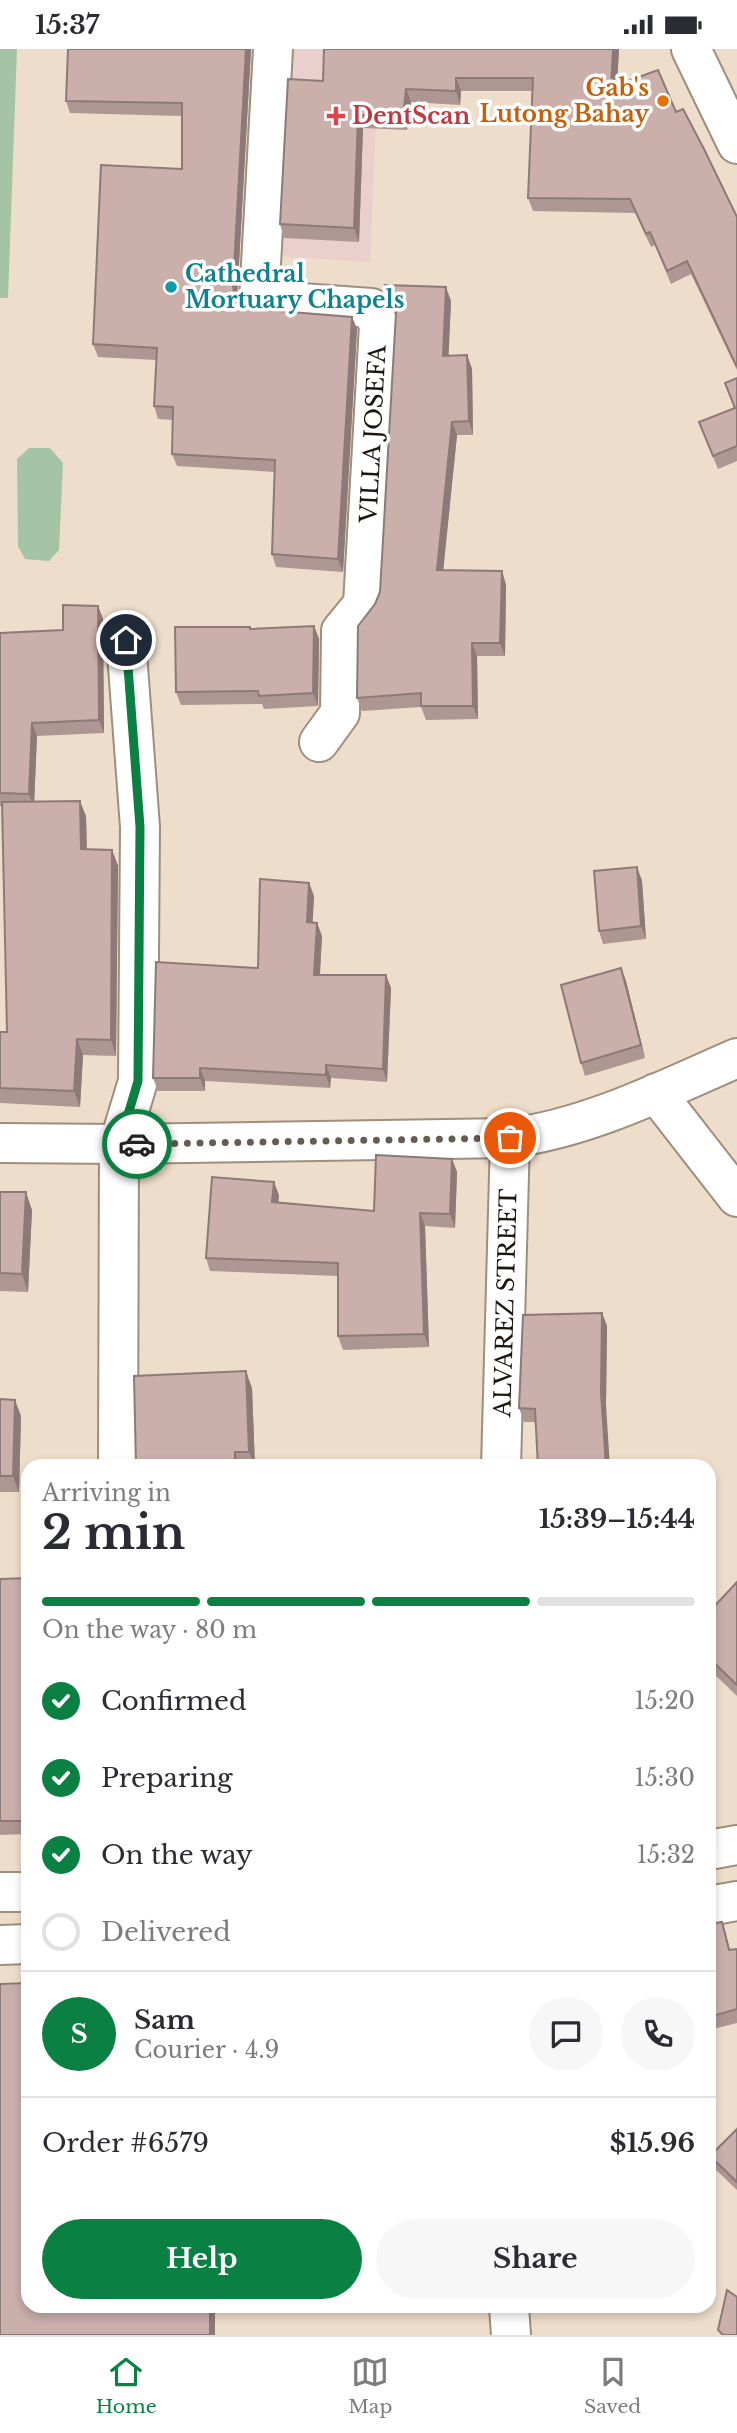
<!DOCTYPE html>
<html lang="en">
<head>
<meta charset="utf-8">
<style>
	body { margin:0; font-family:"Libre Baskerville",serif; background:#f7f7f7; color:#2b2b33; height:100vh; display:flex; flex-direction:column; font-size:26px; white-space:nowrap }
	* { box-sizing:border-box; margin:0 }
	p { font-size:23px; color:#7c7c81 }
	.icon { flex:none; width:38px; height:38px; fill:none; stroke:currentColor; stroke-width:2; stroke-linecap:round; stroke-linejoin:round }
	.map { position:relative; flex:1; overflow:hidden }
	.sheet { position:absolute; left:21px; top:1410px; width:695px; height:854px; display:flex; flex-direction:column; background:#fff; border-radius:21px; box-shadow:0 4px 10px #0003 }
	.sheet>* { flex:none }
	.pin { position:absolute; display:grid; place-items:center; width:60px; height:60px; color:#fff; margin:-30px; border:4px solid #fff; border-radius:50%; box-shadow:0 2px 7px #0007 }
	.courier { position:absolute; display:grid; place-items:center; width:70px; height:70px; margin:-35px; border:5px solid #0b8043; border-radius:50%; background:#fff; color:#222; box-shadow:0 2px 9px #0007 }
	.head em { font-style:normal; font-weight:700 }
	.head div { display:flex; flex-direction:column-reverse }
	.head { display:flex; align-items:center; justify-content:space-between; height:119px; padding:0 21px }
	h1 { font-size:46px; font-weight:700; line-height:52px }
	.bar { display:grid; grid-template-columns:repeat(4,1fr); gap:10px 7px; align-content:center; height:84px; padding:0 21px }
	.bar i { height:9px; border-radius:5px; background:#e1e1e2 }
	.bar .selected { background:#0b8043 }
	.bar p { grid-column:span 4 }
	.line { display:flex; align-items:center; gap:18px; padding:0 21px; border-top:2px solid #e1e1e2 }
	.line div { flex:1 }
	.round { display:grid; place-items:center; flex:none; width:74px; height:74px; border-radius:37px; background:#f7f7f7 }
	ol { padding:0 21px; list-style:none }
	li { display:flex; align-items:center; gap:21px; height:77px }
	li p { margin-inline-start:auto }
	li .icon { padding:7px; border-radius:50%; background:#0b8043; color:#fff; stroke-width:4 }
	li:last-child { color:#7c7c81 }
	li i { width:38px; height:38px; border:4px solid #e1e1e2; border-radius:50% }
	.primary-button { display:flex; gap:14px; margin-top:auto; padding:14px 21px }
	.primary-button a { flex:1; height:80px; border-radius:42px; background:#0b8043; color:#fff; font-size:28px; font-weight:700; line-height:80px; text-align:center }
	.primary-button a+a { background:#f7f7f7; color:#2b2b33 }
	.status { display:flex; justify-content:space-between; align-items:center; height:49px; padding:0 35px; background:#fff; direction:ltr }
	.status svg { height:19px; fill:currentColor }
	.tabs { display:flex; justify-content:space-around; align-items:center; height:98px; border-top:2px solid #e1e1e2; background:#fff; font-size:19px; color:#7c7c81 }
	.tabs a { display:grid; justify-items:center; gap:4px }
	.tabs .selected { color:#0b8043 }
	.map>svg:first-child { display:block }
</style>
</head>
<body>
<div class="status"><b>15:37</b><svg viewBox="0 0 49 12"><path d="M0 12V9h3v3zM5 12V6h3v6zM10 12V3h3v9zM15 12V0h3v12zM26 1h20v11H26zM47 4h2v5h-2z"/></svg></div>
<div class="map">
<svg width="737" height="2286" viewBox="0 0 737 2286">
	<rect width="100%" height="100%" fill="#eeddcb"/>
	<path fill="#eacfcc" d="M283,0H379L370,213L274,207Z"/>
	<path fill="#a5c4a5" d="M0,0H17L8,249H0Z
		M29,399H50L63,414L59,501L49,512L25,510L18,497L17,410Z"/>
	<g fill="none" stroke-linecap="round" stroke-linejoin="round">
		<defs>
			<g id="minor">
				<path d="M273,0L259,251L371,259L379,276L363,555L341,582L340,664L319,693"/>
				<path d="M656,1044L737,1148"/>
				<path d="M0,1094L119,1095L510,1089C589,1079 665,1040 737,1009"/>
				<path d="M118,1418L119,1095L138,1032L140,778L126,591"/>
				<path id="s1" d="M501,1418L510,1089"/>
				<path d="M509,2258L511,2286"/>
			</g>
			<path id="major" d="M691,0L737,95
				M709,1801L737,1796
				M0,1843H28
				M709,1857L737,1852
				M0,1896L28,1895"/>
		</defs>
		<use href="#minor" stroke="#9e8e7d" stroke-width="42"/>
		<use href="#major" stroke="#9e8e7d" stroke-width="42"/>
		<use href="#minor" stroke="#fff" stroke-width="38"/>
		<use href="#major" stroke="#fff" stroke-width="38"/>
	</g>
	<path fill="#ae9693" d="M251,0L237,250L238,255L253,260L352,268L357,280L343,523L276,518L272,505L275,423L177,417L172,405L173,371L158,370L154,357L156,311L98,308L93,295L182,120V67L70,64L66,52Z
		M324,0H619L617,36L676,63L737,168V321L691,225L671,235L655,196L651,198L635,164L533,162L528,149L532,42H461L460,56L411,53L407,81L363,79L359,193L284,189L280,175L323,32Z
		M451,252L448,307L467,306L472,320L473,386H457L443,521L502,522L506,536L505,607H477L478,670L426,671L421,658L362,662L357,649L375,555L380,543Z
		M737,329V412L718,420L704,386L734,359L725,334Z
		M98,557L103,570L104,684L37,687L34,752L86,767L87,800L112,801L118,817L116,1007L83,1006L80,1058L0,1054V983H7L2,757H0V584L63,581Z
		M314,577L319,590L318,657L264,660L262,655L181,656L176,643L251,580Z
		M637,818L642,832L646,890L603,895L599,882Z
		M309,834L314,847L312,874H317L322,887L320,926H386L391,939L387,1033L331,1029L330,1039L205,1032V1042H158L153,1029L258,919Z
		M621,919L626,932L645,1009L585,1027L581,1014Z
		M452,1110L457,1123L455,1179L425,1177L429,1298L343,1301L338,1287V1227L210,1222L206,1209L279,1146L278,1154L374,1162Z
		M0,1143L32,1161L28,1243L0,1242Z
		M602,1264L607,1277L606,1356L536,1373H524L519,1359Z
		M252,1339L255,1418H136Z
		M0,1350L21,1367L19,1443H0Z
		M28,1529V1785L0,1786V1530Z
		M737,1533V1647L709,1620V1563Z
		M722,1873L730,1901H737V1974L709,1981V1875Z
		M709,2044L715,2102L737,2080V2141L709,2114Z"/>
	<path fill="#8d7a78" d="M246,0H251L237,250L241,267L236,254L233,237Z
		M613,0H619L616,52L611,38Z
		M456,29L461,42L460,56L456,42Z
		M406,40L411,53L407,81L403,67Z
		M358,66L363,79L359,193L354,179Z
		M446,238L451,252L448,320L443,307Z
		M352,268L357,280L343,523L338,510Z
		M467,306L472,320L473,386L469,372Z
		M452,373L457,386L442,534L437,521Z
		M502,522L506,536L505,607L500,594Z
		M98,557L103,570L104,684L99,671Z
		M314,577L319,590L318,657L313,644Z
		M472,594L477,607L478,670L473,657Z
		M32,674L37,687L34,759L29,745Z
		M80,752L86,767L87,816L81,800Z
		M112,801L118,817L116,1007L111,991Z
		M637,818L642,832L646,890L641,877Z
		M309,834L314,847L312,886L307,873Z
		M317,874L322,887L319,939L314,926Z
		M621,919L626,932L645,1009L641,996Z
		M386,926L391,939L387,1033L383,1020Z
		M77,990L83,1006L80,1058L74,1042Z
		M326,1016L331,1029L330,1039L326,1026Z
		M200,1019L205,1032V1042L200,1029Z
		M452,1110L457,1123L455,1179L450,1165Z
		M274,1133L279,1146L277,1167L272,1153Z
		M26,1143L32,1161L28,1243L22,1225Z
		M420,1164L425,1177L429,1298L424,1285Z
		M602,1264L607,1277L606,1356L610,1418H606L601,1343Z
		M246,1322L252,1339L255,1418L249,1403Z
		M15,1351L21,1367L19,1443L13,1427Z
		M235,1403L240,1418H235Z
		M722,1873L726,1885L733,1914L729,1901Z
		M709,2044L717,2114L713,2104L709,2070Z
		M210,2258H214L215,2260V2286H210Z"/>
	<path fill="#caafab" stroke="#8d7a78" stroke-width="2" d="M68,0H246L233,237L236,254L253,260L352,268L338,510L272,505L275,411L172,405L173,358L154,357L157,299L93,295L101,116L182,120V54L66,52Z
		M324,0H613L611,38L658,21L676,63L683,60L704,100L737,168V318L687,212L667,222L650,183L646,185L630,150L528,149L533,29H456V42L406,40L403,67L358,66L354,179L280,175L288,30L323,32Z
		M385,236L446,238L443,307L467,306L469,372L452,373L437,521L502,522L500,594H472L473,657H421V644L357,649L358,577L375,555L380,543L396,264Z
		M737,329V397L713,407L699,373L735,359L725,334Z
		M63,556L98,557L99,671L32,674L29,745L0,744V584L63,581Z
		M314,577L313,644L259,647L258,642L176,643L175,578H250V580Z
		M80,752L81,800L112,801L111,991L77,990L74,1042L0,1039V983H7L2,753Z
		M637,818L641,877L599,882L594,822Z
		M260,830L309,834L307,873L317,874L314,926H386L383,1020L326,1016V1026L200,1019V1029H153L156,913L258,919Z
		M621,919L641,996L581,1014L561,936Z
		M376,1106L452,1110L450,1165L420,1164L424,1285L338,1287V1214L206,1209L212,1128L274,1133L272,1153L374,1162Z
		M0,1143H26L22,1225L0,1224Z
		M602,1264L601,1343L606,1418H538L535,1360L519,1359L523,1266Z
		M246,1322L249,1403H235V1418H136L134,1327Z
		M0,1350L15,1351L13,1427H0Z
		M28,1529V1772H0V1530Z
		M737,1533V1636L709,1609V1563Z
		M722,1873L729,1901L737,1900V1960L709,1968V1875Z
		M28,1934V2258H210V2286H0V1935Z
		M709,2070L713,2104L737,2080V2133L709,2106Z
		M727,2241L737,2248V2286H723L718,2281Z"/>
	<g fill="none" stroke-linecap="round" stroke-linejoin="round">
		<path stroke="#665c51" stroke-width="7" stroke-dasharray="0 12.6" d="M137,1095L510,1089"/>
		<path stroke="#0b8043" stroke-width="9" d="M126,591L140,778L138,1032L119,1096L137,1095"/>
	</g>
	<circle fill="#e8710a" stroke="#fff" stroke-width="2.5" cx="663" cy="52" r="7"/>
	<path fill="#e0444e" stroke="#fff" stroke-width="2.5" d="M332.5 56.5h7v7h7v7h-7v7h-7v-7h-7v-7h7z"/>
	<circle fill="#0f9aa8" stroke="#fff" stroke-width="2.5" cx="171" cy="238" r="7"/>
	<g text-anchor="middle" dominant-baseline="central" stroke-width="7" stroke-linejoin="round" paint-order="stroke">
		<g font-size="23" font-weight="bold" fill="#c56008" stroke="#fff" text-anchor="end">
			<text x="649" y="39">Gab's<tspan x="649" dy="26">Lutong Bahay</tspan></text>
		</g>
		<g font-size="23" font-weight="bold" fill="#be3a42" stroke="#fff" text-anchor="start">
			<text x="352" y="67">DentScan</text>
		</g>
		<g font-size="23" font-weight="bold" fill="#0d838f" stroke="#fff" text-anchor="start">
			<text x="185" y="225">Cathedral<tspan x="185" dy="26">Mortuary Chapels</tspan></text>
		</g>
		<g font-size="23" fill="#1c160f" stroke="#fff">
			<text transform="translate(373 385) rotate(-87)">VILLA JOSEFA</text>
			<text stroke="none"><textPath href="#s1" startOffset="164">ALVAREZ STREET</textPath></text>
		</g>
	</g>
</svg>
<div class="pin" style="left:510px;top:1089px;background:#ea580c"><svg class="icon" aria-label="bag" viewBox="0 0 24 24"><path d="M5 8h14l-1 12H6zM9 8a3 3 0 0 1 6 0"/></svg></div>
<div class="pin" style="left:126px;top:591px;background:#1f2937"><svg class="icon" aria-label="home" viewBox="0 0 24 24"><path d="M3 11l9-7 9 7M6 9v11h12V9"/></svg></div>
<div class="courier" style="left:137px;top:1095px"><svg class="icon" aria-label="car" viewBox="0 0 24 24"><path d="M5 17H2v-5l4-1 3-4h7l3 4 3 1v5h-3M9 17h6M6 11h13"/><circle cx="7" cy="17" r="2"/><circle cx="17" cy="17" r="2"/></svg></div>
<section class="sheet">
<div class="head"><div><h1>2 min</h1><p>Arriving in</p></div><em>15:39–15:44</em></div>
<div class="bar"><i class="selected"></i><i class="selected"></i><i class="selected"></i><i></i><p>On the way · 80 m</p></div>
<ol>
<li><svg class="icon" aria-label="check" viewBox="0 0 24 24"><path d="M5 12l5 5 9-10"/></svg>Confirmed<p>15:20</p></li>
<li><svg class="icon" aria-label="check" viewBox="0 0 24 24"><path d="M5 12l5 5 9-10"/></svg>Preparing<p>15:30</p></li>
<li><svg class="icon" aria-label="check" viewBox="0 0 24 24"><path d="M5 12l5 5 9-10"/></svg>On the way<p>15:32</p></li>
<li><i></i>Delivered</li>
</ol>
<div class="line" style="height:126px"><b class="round" style="background:#0b8043;color:#fff">S</b><div><b>Sam</b><p>Courier · 4.9</p></div><a class="round"><svg class="icon" aria-label="chat" viewBox="0 0 24 24"><path d="M4 5h16v11H9l-5 4z"/></svg></a><a class="round"><svg class="icon" aria-label="phone" viewBox="0 0 24 24"><path d="M5 4h4l2 5-3 2q2 4 5 5l2-3 5 2v4C11 20 4 13 5 4z"/></svg></a></div>
<div class="line" style="height:91px"><div>Order #6579</div><b>$15.96</b></div>
<div class="primary-button"><a>Help</a><a>Share</a></div>
</section>
</div>
<nav class="tabs">
<a class="selected"><svg class="icon" aria-label="home" viewBox="0 0 24 24"><path d="M3 11l9-7 9 7M6 9v11h12V9"/></svg>Home</a>
<a><svg class="icon" aria-label="map" viewBox="0 0 24 24"><path d="M3 6l6-2 6 2 6-2v14l-6 2-6-2-6 2zM9 4v14M15 6v14"/></svg>Map</a>
<a><svg class="icon" aria-label="saved" viewBox="0 0 24 24"><path d="M7 4h10v16l-5-4-5 4z"/></svg>Saved</a>
</nav>
</body>
</html>
